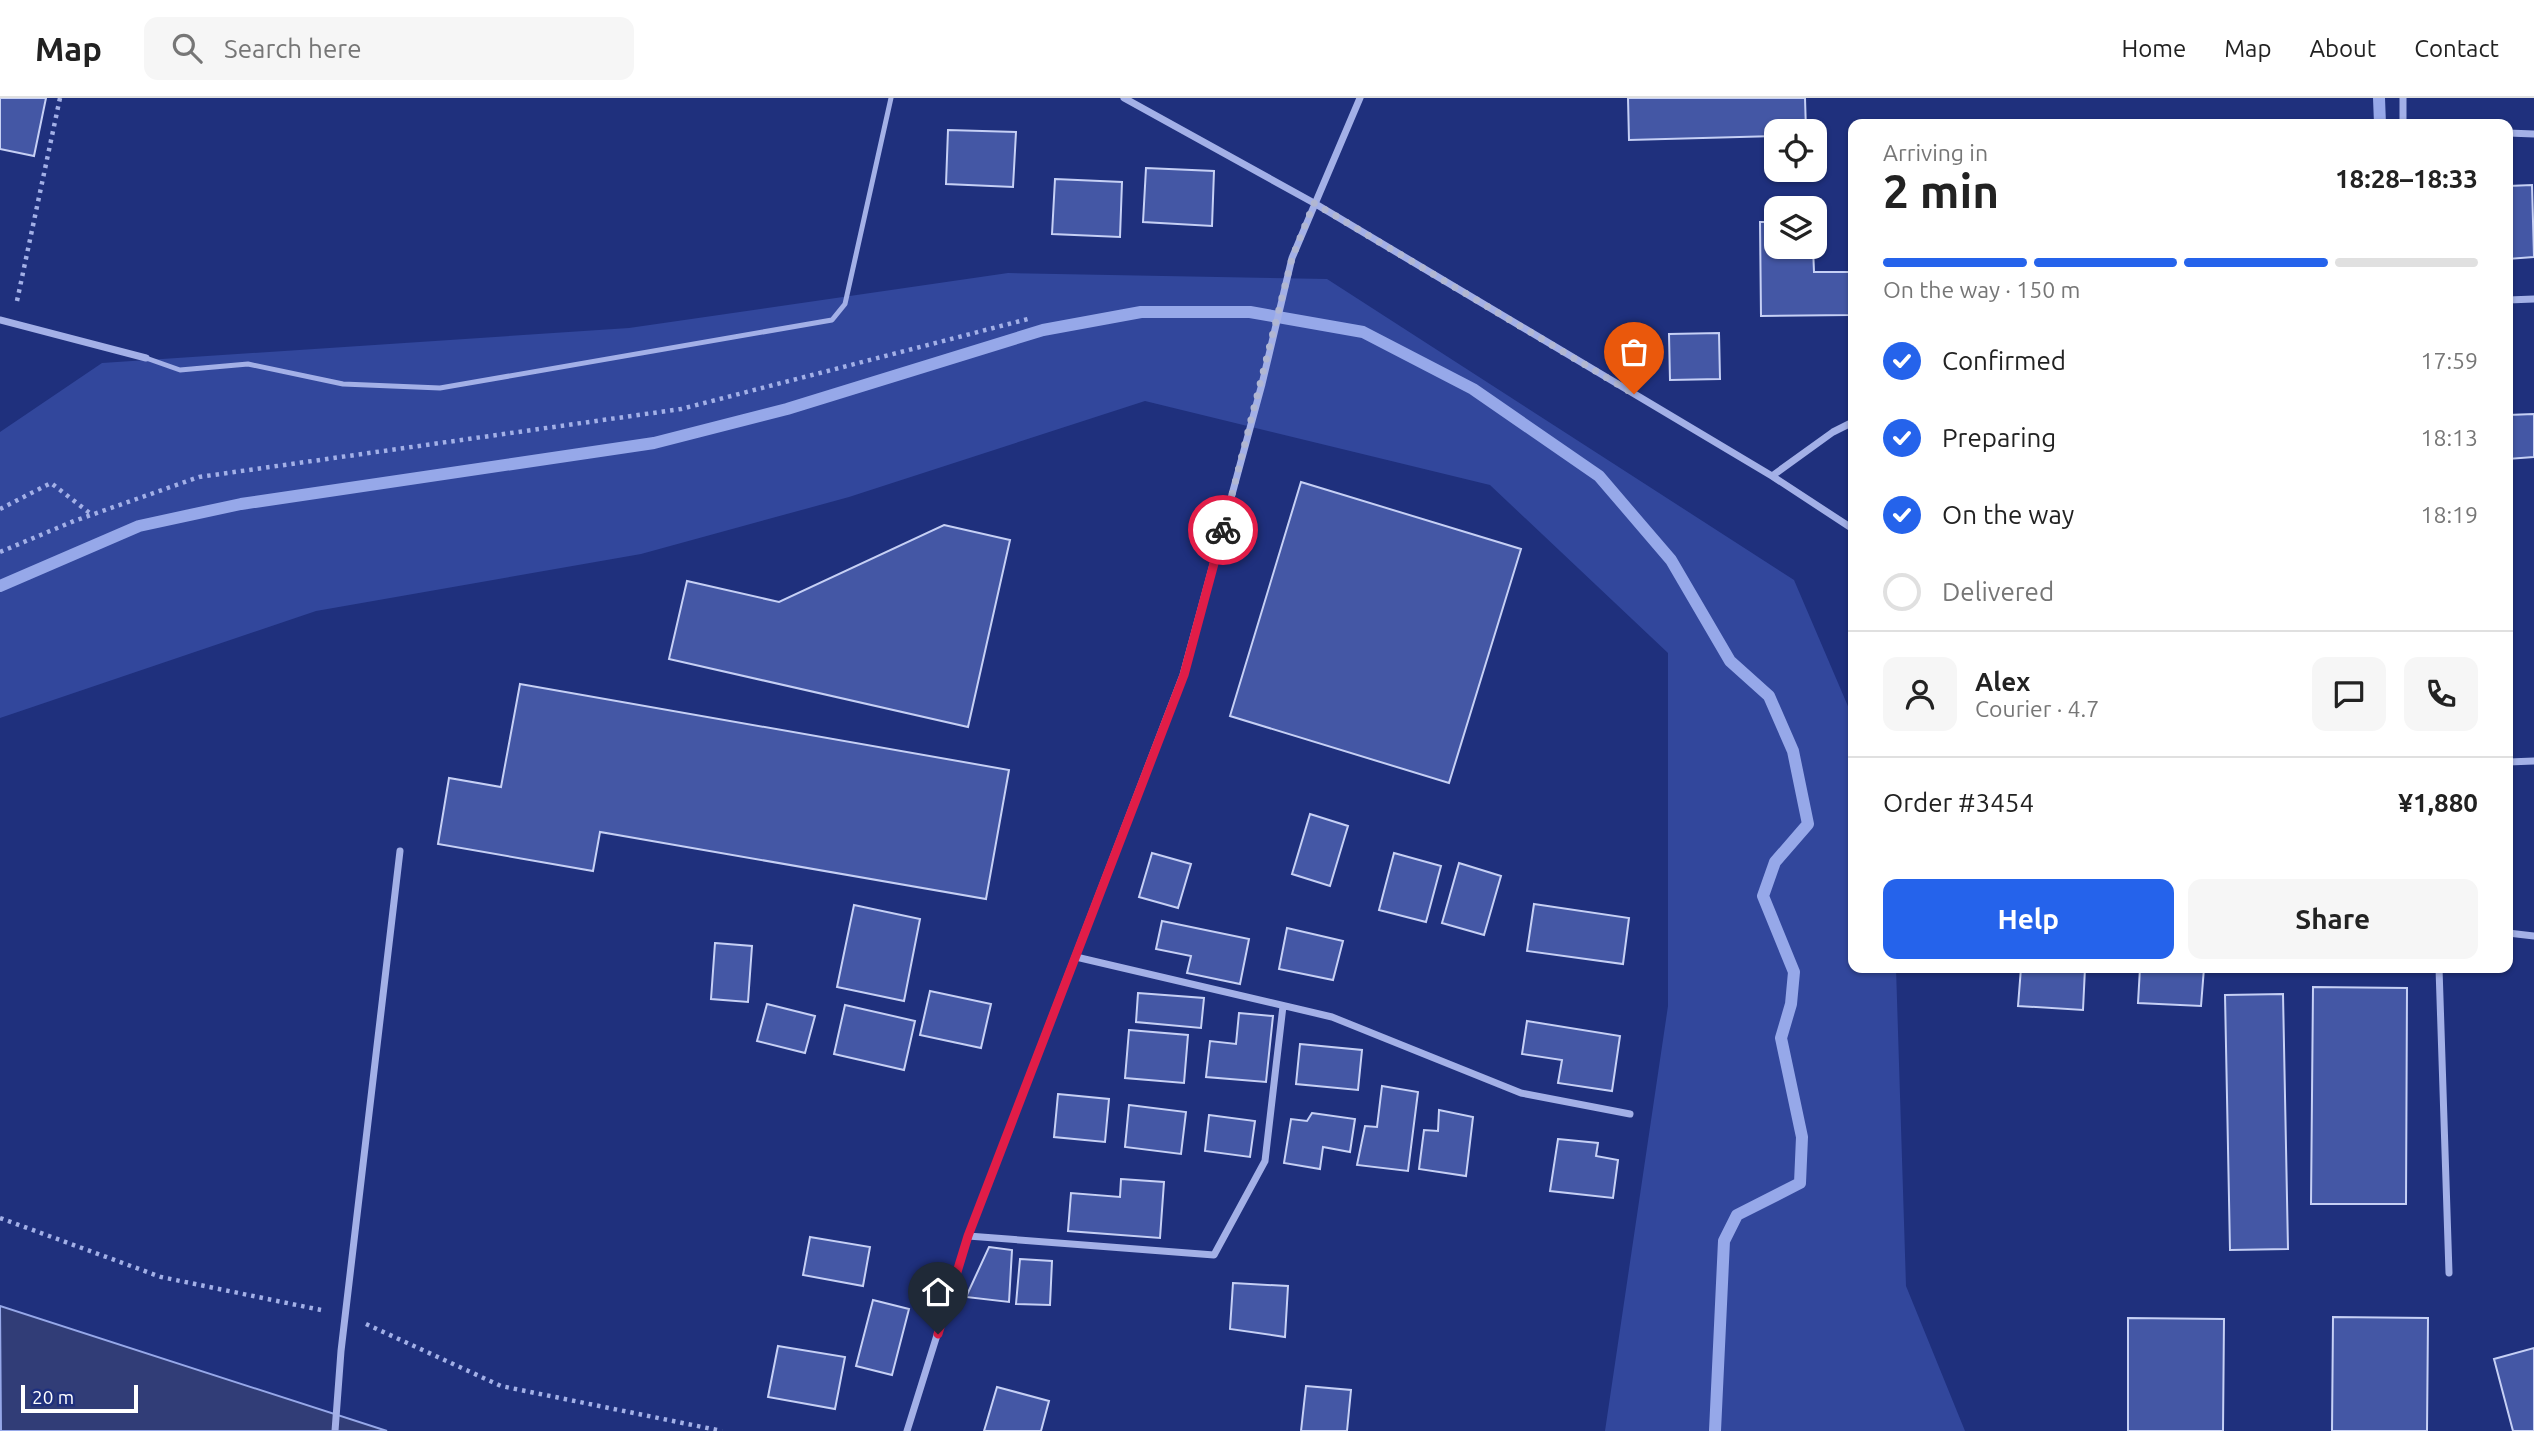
<!DOCTYPE html>
<html lang="en">
<head>
<meta charset="utf-8">
<style>
	body { margin:0; font-family:Ubuntu,sans-serif; background:#f6f6f6; color:#222; height:100vh; display:flex; flex-direction:column; font-size:26px; white-space:nowrap }
	* { box-sizing:border-box; margin:0 }
	p { font-size:23px; color:#767676 }
	.icon { flex:none; width:38px; height:38px; fill:none; stroke:currentColor; stroke-width:2; stroke-linecap:round; stroke-linejoin:round }
	.map { position:relative; flex:1; overflow:hidden }
	.sheet { position:absolute; left:1848px; top:21px; width:665px; height:854px; display:flex; flex-direction:column; background:#fff; border-radius:14px; box-shadow:0 2px 5px #0004 }
	.sheet>* { flex:none }
	.controls { position:absolute; left:1764px; top:21px; display:grid; gap:14px }
	.controls a { display:grid; place-items:center; width:63px; height:63px; border-radius:14px; background:#fff; box-shadow:0 2px 5px #0004; font-size:35px }
	.scale { position:absolute; left:21px; bottom:18px; width:117px; box-sizing:border-box; padding-left:7px; border:4px solid #fff; border-top:0; font-size:19px; line-height:24px; white-space:nowrap; color:#fff; -webkit-text-stroke:5px #1f307d; paint-order:stroke }
	.pin { position:absolute; display:grid; place-items:center; width:60px; height:60px; color:#fff; margin:-72px -30px; border-radius:50% 50% 50% 0; rotate:-45deg; box-shadow:0 0 7px #0007 }
	.pin .icon { rotate:45deg }
	.courier { position:absolute; display:grid; place-items:center; width:70px; height:70px; margin:-35px; border:5px solid #e11d48; border-radius:50%; background:#fff; color:#222; box-shadow:0 2px 9px #0007 }
	.head em { font-style:normal; font-weight:700 }
	.head div { display:flex; flex-direction:column-reverse }
	.head { display:flex; align-items:center; justify-content:space-between; height:119px; padding:0 35px }
	h1 { font-size:46px; font-weight:700; line-height:52px }
	.bar { display:grid; grid-template-columns:repeat(4,1fr); gap:10px 7px; align-content:center; height:84px; padding:0 35px }
	.bar i { height:9px; border-radius:5px; background:#e0e0e0 }
	.bar .active { background:#2563eb }
	.bar p { grid-column:span 4 }
	.line { display:flex; align-items:center; gap:18px; padding:0 35px; border-top:2px solid #e0e0e0 }
	.line div { flex:1 }
	.round { display:grid; place-items:center; flex:none; width:74px; height:74px; border-radius:14px; background:#f6f6f6 }
	ol { padding:0 35px; list-style:none }
	li { display:flex; align-items:center; gap:21px; height:77px }
	li p { margin-inline-start:auto }
	li .icon { padding:7px; border-radius:50%; background:#2563eb; color:#fff; stroke-width:4 }
	li:last-child { color:#767676 }
	li i { width:38px; height:38px; border:4px solid #e0e0e0; border-radius:50% }
	.button { display:flex; gap:14px; margin-top:auto; padding:14px 35px }
	.button a { flex:1; height:80px; border-radius:14px; background:#2563eb; color:#fff; font-size:28px; font-weight:700; line-height:80px; text-align:center }
	.button a+a { background:#f6f6f6; color:#222 }
	header { display:flex; align-items:center; gap:42px; box-sizing:border-box; height:98px; padding:0 35px; background:#fff; border-bottom:2px solid #e0e0e0 }
	header strong { font-size:33px }
	nav { display:flex; gap:38px; margin-inline-start:auto; font-size:24px }
	.search { width:490px; height:63px; background:#f6f6f6; display:flex; align-items:center; gap:18px; box-sizing:border-box; padding:0 24px; border-radius:14px; color:#767676; font-size:26px }
	.map>svg:first-child { display:block }
</style>
</head>
<body>
<header>
<strong>Map</strong>
<div class="search"><svg class="icon" aria-label="search" viewBox="0 0 24 24"><circle cx="10" cy="10" r="6"/><path d="M15 15l6 6"/></svg>Search here</div>
<nav><a>Home</a><a>Map</a><a>About</a><a>Contact</a></nav>
</header>
<div class="map">
<svg width="2534" height="1333" viewBox="0 0 2534 1333">
	<rect width="100%" height="100%" fill="#1f307d"/>
	<path fill="#32479c" d="M1008,175L1327,181L1794,482L1853,620V870H1896L1906,1188L1965,1333H1605L1668,908V555L1490,387L1145,303L849,399L641,456L316,513L0,620V334L102,265L629,230Z"/>
	<path fill="#313d77" stroke="#96a8e9" stroke-width="2" d="M0,1208L387,1333H1Z"/>
	<g fill="none" stroke-linecap="round" stroke-linejoin="round">
		<path stroke="#96a8e9" stroke-width="12" d="M2379,0L2380,26
			M0,488L139,428L241,406L654,345L787,311L1043,232L1141,214H1250L1363,234L1473,291L1599,378L1671,462L1730,563L1769,598L1793,653L1808,726L1775,764L1763,798L1794,874L1791,906L1781,940L1802,1039L1800,1085L1737,1117L1724,1143L1715,1333"/>
	</g>
	<path fill="#4457a5" stroke="#c6d0f5" stroke-width="2" d="M0,0H46L34,58L0,51Z
		M1628,0H1805L1806,33H1776V38L1629,42Z
		M948,32L1016,34L1013,89L946,86Z
		M1146,70L1214,73L1212,128L1143,124Z
		M1055,81L1122,84L1120,139L1052,136Z
		M2532,87L2534,159L2508,161V88Z
		M1760,124H1776V149H1813L1814,174H1850V217L1761,218Z
		M1719,235L1720,281L1670,282L1669,236Z
		M2534,316V359L2508,361V317Z
		M1301,384L1521,451L1449,685L1230,618Z
		M944,427L1010,442L968,629L669,561L687,483L779,504Z
		M520,586L1009,672L986,801L600,734L593,773L438,746L449,680L501,689Z
		M1310,716L1348,728L1330,788L1292,776Z
		M1152,755L1191,766L1178,810L1139,799Z
		M1394,755L1441,768L1426,824L1379,812Z
		M1459,765L1501,778L1484,837L1442,825Z
		M1534,806L1629,820L1623,866L1527,853Z
		M854,807L920,821L904,903L837,889Z
		M1162,823L1249,841L1240,886L1187,875L1191,858L1156,851Z
		M1287,830L1343,843L1333,882L1279,871Z
		M715,845L752,848L748,904L711,901Z
		M2021,870H2085L2083,912L2018,908Z
		M2140,870H2204L2201,908L2138,905Z
		M2313,889L2407,890L2406,1106H2311Z
		M930,893L991,906L981,950L920,937Z
		M1138,895L1204,900L1201,930L1136,924Z
		M2283,896L2288,1151L2230,1152L2225,897Z
		M767,906L815,918L805,955L757,943Z
		M845,907L915,923L904,972L834,956Z
		M1239,915L1273,918L1266,984L1206,979L1210,943L1236,946Z
		M1527,923L1620,938L1612,993L1558,985L1562,962L1522,956Z
		M1129,932L1188,937L1184,985L1125,980Z
		M1300,946L1362,952L1358,992L1296,986Z
		M1382,988L1418,994L1408,1073L1357,1067L1365,1028L1377,1029Z
		M1058,996L1109,1001L1105,1044L1054,1039Z
		M1129,1007L1186,1014L1181,1056L1125,1049Z
		M1439,1012L1473,1019L1466,1078L1419,1071L1424,1032L1438,1033Z
		M1312,1015L1355,1021L1350,1054L1323,1049L1320,1071L1284,1065L1291,1021L1307,1023Z
		M1209,1017L1255,1023L1250,1059L1205,1053Z
		M1558,1041L1598,1045L1596,1058L1618,1062L1613,1100L1550,1093Z
		M1121,1081L1164,1084L1160,1140L1068,1133L1071,1095L1120,1099Z
		M810,1139L870,1149L863,1188L803,1177Z
		M989,1149L1012,1152L1009,1204L966,1199Z
		M1020,1161L1052,1163L1050,1207L1016,1206Z
		M1233,1185L1288,1188L1285,1239L1230,1231Z
		M873,1202L909,1211L892,1277L856,1268Z
		M2333,1219L2428,1220L2427,1333H2332Z
		M2128,1220L2224,1221L2223,1333H2128Z
		M778,1248L845,1259L835,1311L768,1299Z
		M2534,1250V1333H2513L2494,1261Z
		M1306,1288L1351,1292L1347,1333H1301Z
		M997,1289L1049,1303L1041,1333H984Z"/>
	<g fill="none" stroke-linecap="round" stroke-linejoin="round">
		<path stroke="#a3b0e7" stroke-width="4.5" stroke-dasharray="3.5 5" stroke-linecap="butt" d="M17,203L60,0
			M0,411L51,385L91,416
			M0,454L74,423L199,379L681,311L1028,221
			M0,1120L161,1179L321,1212
			M366,1226L501,1288L722,1333"/>
		<path stroke="#a3b0e7" stroke-width="5" d="M146,260L180,272L248,266L343,286L440,290L832,222L845,206L891,0"/>
		<path stroke="#a3b0e7" stroke-width="7" d="M1124,0L1314,105L1772,378L1853,431
			M2403,26V0
			M2508,35L2534,36
			M2508,202L2534,201
			M0,222L146,260
			M1772,378L1833,334L1853,324
			M2508,664L2534,663
			M2508,835L2534,838
			M1076,859L1332,919L1521,995L1630,1016
			M2439,870L2449,1175
			M968,1138L1214,1157L1265,1063L1283,908
			M335,1333L341,1253L400,753
			M907,1333L968,1138L1183,577L1262,286L1292,160L1360,0"/>
	</g>
	<g fill="none" stroke-linecap="round" stroke-linejoin="round">
		<path stroke="#b1b7d2" stroke-width="7" stroke-dasharray="0 12.6" d="M1223,432L1292,160L1314,105L1634,296"/>
		<path stroke="#e11d48" stroke-width="9" d="M938,1236L968,1138L1184,577L1223,432"/>
	</g>
</svg>
<div class="controls">
<a><svg class="icon" aria-label="locate" viewBox="0 0 24 24"><circle cx="12" cy="12" r="6"/><path d="M12 2v4M12 18v4M2 12h4M18 12h4"/></svg></a>
<a><svg class="icon" aria-label="layers" viewBox="0 0 24 24"><path d="M12 4l9 5-9 5-9-5zM3 14l9 5 9-5"/></svg></a>
</div>
<div class="scale">20 m</div>
<div class="pin" style="left:1634px;top:296px;background:#ea580c"><svg class="icon" aria-label="bag" viewBox="0 0 24 24"><path d="M5 8h14l-1 12H6zM9 8a3 3 0 0 1 6 0"/></svg></div>
<div class="pin" style="left:938px;top:1236px;background:#1f2937"><svg class="icon" aria-label="home" viewBox="0 0 24 24"><path d="M3 11l9-7 9 7M6 9v11h12V9"/></svg></div>
<div class="courier" style="left:1223px;top:432px"><svg class="icon" aria-label="bike" viewBox="0 0 24 24"><circle cx="6" cy="16" r="4"/><circle cx="18" cy="16" r="4"/><path d="M6 16l4-8h5l3 8M10 8l3 8H6M13 5h3"/></svg></div>
<section class="sheet">
<div class="head"><div><h1>2 min</h1><p>Arriving in</p></div><em>18:28–18:33</em></div>
<div class="bar"><i class="active"></i><i class="active"></i><i class="active"></i><i></i><p>On the way · 150 m</p></div>
<ol>
<li><svg class="icon" aria-label="check" viewBox="0 0 24 24"><path d="M5 12l5 5 9-10"/></svg>Confirmed<p>17:59</p></li>
<li><svg class="icon" aria-label="check" viewBox="0 0 24 24"><path d="M5 12l5 5 9-10"/></svg>Preparing<p>18:13</p></li>
<li><svg class="icon" aria-label="check" viewBox="0 0 24 24"><path d="M5 12l5 5 9-10"/></svg>On the way<p>18:19</p></li>
<li><i></i>Delivered</li>
</ol>
<div class="line" style="height:126px"><a class="round"><svg class="icon" aria-label="person" viewBox="0 0 24 24"><circle cx="12" cy="8" r="4"/><path d="M4 21q1-7 8-7t8 7"/></svg></a><div><b>Alex</b><p>Courier · 4.7</p></div><a class="round"><svg class="icon" aria-label="chat" viewBox="0 0 24 24"><path d="M4 5h16v11H9l-5 4z"/></svg></a><a class="round"><svg class="icon" aria-label="phone" viewBox="0 0 24 24"><path d="M5 4h4l2 5-3 2q2 4 5 5l2-3 5 2v4C11 20 4 13 5 4z"/></svg></a></div>
<div class="line" style="height:91px"><div>Order #3454</div><b>¥1,880</b></div>
<div class="button"><a>Help</a><a>Share</a></div>
</section>
</div>
</body>
</html>
